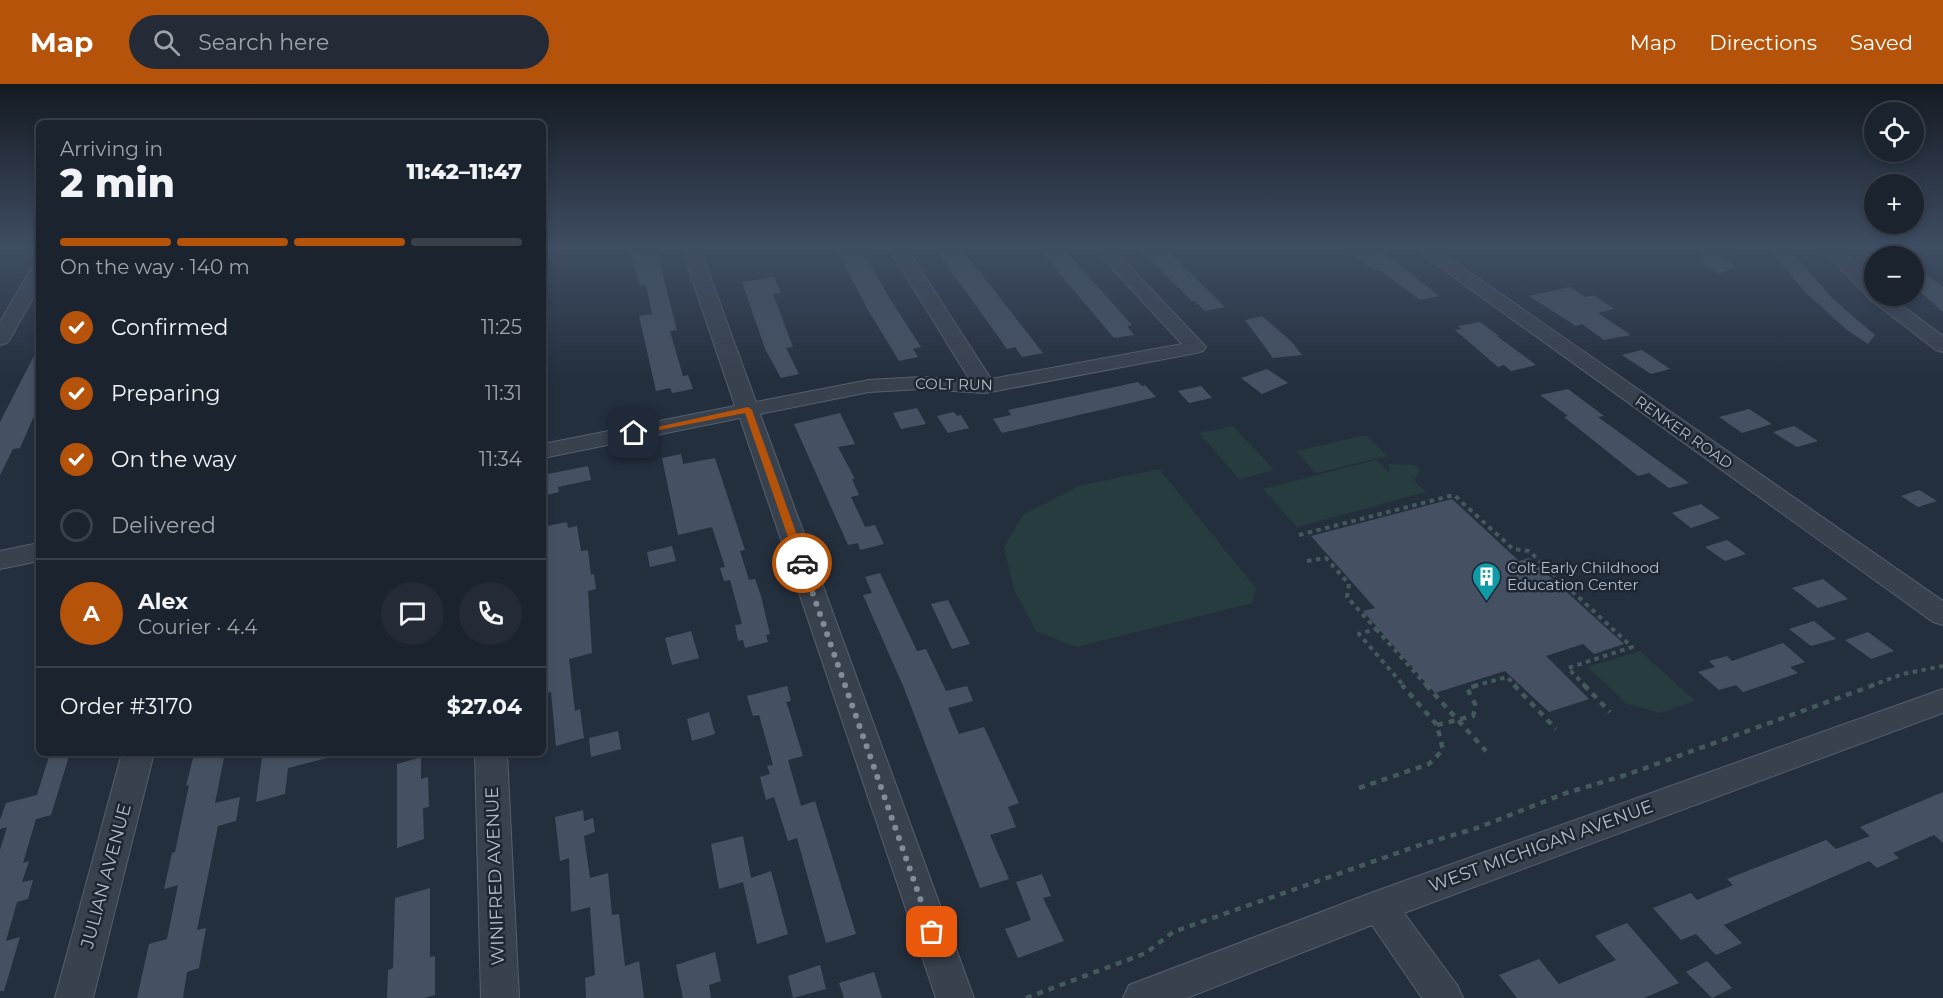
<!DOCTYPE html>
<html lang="en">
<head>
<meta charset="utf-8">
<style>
	body { margin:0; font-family:Montserrat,sans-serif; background:#242b36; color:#f1f3f6; height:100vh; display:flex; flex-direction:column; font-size:22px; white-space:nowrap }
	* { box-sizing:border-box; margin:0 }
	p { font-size:20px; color:#a0a4aa }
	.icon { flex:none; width:33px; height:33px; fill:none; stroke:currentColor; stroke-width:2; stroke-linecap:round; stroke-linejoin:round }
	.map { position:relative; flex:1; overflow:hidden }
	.panel { position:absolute; left:36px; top:36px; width:510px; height:636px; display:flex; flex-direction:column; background:#1b232e; border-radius:9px; box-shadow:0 3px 9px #0003,0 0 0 2px #39404a }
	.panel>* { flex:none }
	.controls { position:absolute; left:1864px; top:18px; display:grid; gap:12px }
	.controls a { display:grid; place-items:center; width:60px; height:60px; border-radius:50%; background:#1b232e; box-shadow:0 3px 9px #0003,0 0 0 2px #39404a; font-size:30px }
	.pin { position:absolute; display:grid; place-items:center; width:51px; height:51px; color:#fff; margin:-26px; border-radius:12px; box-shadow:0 3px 9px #0006 }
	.courier { position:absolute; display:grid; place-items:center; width:60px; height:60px; margin:-30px; border:4px solid #b45309; border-radius:50%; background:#fff; color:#222; box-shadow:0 2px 8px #0007 }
	.overview em { font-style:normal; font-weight:800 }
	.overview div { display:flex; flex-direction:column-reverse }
	.overview { display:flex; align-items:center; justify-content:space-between; height:102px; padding:0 24px }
	h1 { font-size:39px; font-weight:800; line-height:45px }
	.bar { display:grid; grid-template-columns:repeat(4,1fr); gap:9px 6px; align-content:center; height:72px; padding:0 24px }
	.bar i { height:8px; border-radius:4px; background:#39404a }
	.bar .selected { background:#b45309 }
	.bar p { grid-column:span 4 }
	.line { display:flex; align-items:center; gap:15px; padding:0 24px; border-top:2px solid #39404a }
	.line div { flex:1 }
	.round { display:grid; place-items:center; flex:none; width:63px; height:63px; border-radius:32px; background:#242b36 }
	ol { padding:0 24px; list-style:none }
	li { display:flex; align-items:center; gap:18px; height:66px }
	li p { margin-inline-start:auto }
	li .icon { padding:6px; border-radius:50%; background:#b45309; color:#fff; stroke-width:4 }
	li:last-child { color:#a0a4aa }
	li i { width:33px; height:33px; border:3px solid #39404a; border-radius:50% }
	header { display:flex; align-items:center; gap:36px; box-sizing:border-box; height:84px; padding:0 30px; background:#b45309; color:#fff }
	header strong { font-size:28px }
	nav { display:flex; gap:33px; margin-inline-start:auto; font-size:21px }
	.search { width:420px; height:54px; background:#242b36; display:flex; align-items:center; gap:15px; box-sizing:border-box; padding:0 21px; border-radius:33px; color:#a0a4aa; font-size:22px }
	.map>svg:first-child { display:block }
</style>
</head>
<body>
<header>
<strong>Map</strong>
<div class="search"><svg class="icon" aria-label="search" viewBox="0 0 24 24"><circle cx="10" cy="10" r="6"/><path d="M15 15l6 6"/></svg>Search here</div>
<nav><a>Map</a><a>Directions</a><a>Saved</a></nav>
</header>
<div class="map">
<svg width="1943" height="914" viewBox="0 0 1943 914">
	<rect width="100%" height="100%" fill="#242f3e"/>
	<path fill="#263c3f" d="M1233,342L1274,386L1239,395L1199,349Z
		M1366,351L1388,372L1316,389L1296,367Z
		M1376,376L1390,389L1388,380L1415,381L1420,386L1414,397L1426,408L1297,443L1263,405Z
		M1159,385L1256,504L1252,519L1076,563L1036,547L1014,506L1004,463L1023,431L1079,402Z
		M1640,567L1695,617L1659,629L1625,619L1588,583Z"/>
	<path fill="#455162" d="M656,165L677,246L670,247L683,292L688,291L693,305L672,309L670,304L656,307L639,232L652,230L646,201L640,202L630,167Z
		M836,165H862L887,210L921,263L913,265L918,273L899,277L868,226Z
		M939,165H962L1043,269L1022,273L1015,263L1007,265L938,169L941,168Z
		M1039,165L1065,166L1132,241L1127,242L1134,251L1114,254Z
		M1139,165H1166L1225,223L1205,227L1195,217H1192Z
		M1345,165H1380L1439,212L1420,216L1380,186L1375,187Z
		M1703,165H1733L1725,174L1736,184L1719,189L1703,181Z
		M1773,170L1794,171L1833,215L1875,251L1868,260L1847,246L1806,209Z
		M1914,182L1943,203V228L1914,202Z
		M774,193L781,209L773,210L793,263L786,264L799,290L781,294L765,265L742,198Z
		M1570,203L1585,213L1594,211L1614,225L1598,229L1631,251L1604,256L1582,240L1576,242L1529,212Z
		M1262,232L1291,257L1302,271L1273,274L1245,236Z
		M1480,238L1499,252H1497L1536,281L1511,287L1504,281L1498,283L1455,246L1461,245L1458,242Z
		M39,262V321L20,364L13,365L0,391V338Z
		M1642,266L1670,285L1651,290L1622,271Z
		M1267,285L1288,299L1262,310L1241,294Z
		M1138,298L1142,302L1145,301L1156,313L1002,349L993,335L1011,331L1008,326Z
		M1201,302L1212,314L1189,319L1178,307Z
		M1568,305L1604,332L1598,333L1689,399L1669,404L1649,389L1638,392L1564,333L1568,332L1540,311Z
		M917,324L926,340L901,345L893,329Z
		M1749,325L1772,340L1742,349L1719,333Z
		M954,328L957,332L961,331L969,344L948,349L937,332Z
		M840,329L855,360L838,363L855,395H852L859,411L851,413L865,443L875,441L884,460L860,466L858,459L848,461L794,340Z
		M1794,342L1818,357L1797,363L1773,348Z
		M681,370L683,380L715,374L745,466L740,467L749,496L755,495L761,512L770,550L766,551L768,558L745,564L743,556L738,557L735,541L742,540L730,496L724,497L720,484L725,483L712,443L678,451L662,374Z
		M588,382L591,396L558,403L559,408L543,412V391Z
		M1919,406L1937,417L1918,423L1901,412Z
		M1452,415L1519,477L1529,474L1624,560L1594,570L1583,560L1546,572L1589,615L1549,628L1505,587L1435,609L1363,527L1375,524L1311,452Z
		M1701,420L1720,434L1691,444L1672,429Z
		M567,438L568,444L577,442L581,467L588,466L591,491L594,490L596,505L588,507L592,569L569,575L575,627L580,625L584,654L556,662L551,608L546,609L543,574V443Z
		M1727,456L1746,470L1725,477L1705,463Z
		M672,462L676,477L650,483L647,468Z
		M880,489L917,567L926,565L946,607L967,602L973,617L948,624L959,650L984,643L1019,719L1008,723L1016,743L990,751L1009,795L980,804L904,604L863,511L872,509L865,493Z
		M1823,495L1848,515L1818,524L1792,504Z
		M948,516L970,560L952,565L931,520Z
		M1814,537L1836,555L1811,562L1789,545Z
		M691,547L699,574L672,581L665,554Z
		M1868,548L1894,567L1871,575L1845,556Z
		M1783,559L1805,578L1790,583L1798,589L1761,602L1743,608L1736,601L1719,606L1698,588L1715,583L1709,577L1727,572L1732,577Z
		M787,602L791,617L786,618L788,623L803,672L788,676L801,722L815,717L856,850L826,859L797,754L788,757L774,713L766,716L760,693L770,690L767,682L773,681L759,631L753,632L747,612Z
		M709,628L715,650L692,657L687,635Z
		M618,647L621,665L591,673L589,654Z
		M50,669H70L51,731L36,735L23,779L29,777L22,798L33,796L28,815L17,818L6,857L20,853L4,907H0V766L7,743L0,745V736L6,719L37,711Z
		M215,669H225L215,719L240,713L236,737L218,742L197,846L206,844L199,884L187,888L183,914H137L149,860L167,855L178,801L164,805L172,769L175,768L189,701L186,702L193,674Z
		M280,669H326L327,674L288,684L285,710L256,718L262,673Z
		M421,673V695L428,693L429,723L423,724L424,755L397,764V680Z
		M1943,708V759L1934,751L1893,769L1899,774L1877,784L1869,777L1724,841L1742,859L1716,871L1696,850L1681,856L1653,824L1691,809L1697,816L1733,801L1727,795L1826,756L1836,765L1870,752L1860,743Z
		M583,726L584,737L593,734L595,748L584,752L590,794L608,789L612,831L619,830L625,882L639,877L644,914H586L585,894L595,891L590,823L571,828L569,774L560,777L555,733Z
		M743,752L751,794L771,787L788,850L757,860L743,798L719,805L711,760Z
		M1042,790L1051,812L1043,814L1064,857L1018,874L1005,845L1031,836L1016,798Z
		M430,804V873L435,872V911L424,914H387L388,886L393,884L395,814Z
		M1627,839L1679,899L1644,914H1517L1499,891L1539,875L1559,900L1616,876L1595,852Z
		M715,868L721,897L709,901L711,914H683L676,881Z
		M1707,877L1732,904L1712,914L1686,888Z
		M820,881L826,905L793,914L788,892Z
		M874,888L882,914H844L839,899Z"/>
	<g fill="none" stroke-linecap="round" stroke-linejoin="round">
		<defs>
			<path id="minor" d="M682,165H700L756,318L869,296L921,293L970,296L889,165H907L991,295L1182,260L1094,165H1113L1206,263L1203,267L1196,269L985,309L921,305L869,308L760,330L974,914H936L740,334L543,374V360L735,322Z
				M1415,165H1436L1943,517V541L1933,538Z
				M1821,165H1841L1875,198V212H1889L1943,252V268L1936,266L1871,216Z
				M39,181V203L10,255L7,259L0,261V238L32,183Z
				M39,459V477L0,485V467Z
				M1943,605V629L1404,829L1457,901L1463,914H1422L1372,841L1187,914H1123L1129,901L1379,806Z
				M122,669H154L93,914H55Z
				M475,669H507L519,914H481Z"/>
		</defs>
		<use href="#minor" stroke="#565f6c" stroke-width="2"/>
		<path stroke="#44595c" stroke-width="4" stroke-dasharray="4.5 4.5" stroke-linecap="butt" d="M1299,451L1454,411L1513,465L1529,467L1632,563L1568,584L1585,602
			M1307,477L1326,474L1349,500L1347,513L1376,545L1359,550L1404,602
			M1376,545L1427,602
			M1474,602L1507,593L1516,602
			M1870,602L1903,590L1943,582"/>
		<path stroke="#44595c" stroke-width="4.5" stroke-dasharray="6 6" stroke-linecap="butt" d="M1426,601L1486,667
			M1514,601L1556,645
			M1584,601L1610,628
			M1437,641L1473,632L1476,622L1467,604L1479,601
			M1359,704L1429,680L1443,666L1437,641L1402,601
			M1026,914L1146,869L1173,848L1423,760L1477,744L1566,709L1626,691L1874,601"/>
		<use href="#minor" fill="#38414e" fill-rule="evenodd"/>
	</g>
	<linearGradient id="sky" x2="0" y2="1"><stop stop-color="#141a22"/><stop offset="0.56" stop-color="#3f4d63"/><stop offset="1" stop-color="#3f4d63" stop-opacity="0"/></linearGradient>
	<rect width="1943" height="293" fill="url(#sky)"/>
	<path fill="#b45309" d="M748,323L752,326L807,479L805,481H798L797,479L745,329L634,351L630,349Z"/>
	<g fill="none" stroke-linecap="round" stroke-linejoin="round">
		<path stroke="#828b98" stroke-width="6" stroke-dasharray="0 10.8" d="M802,479L932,848"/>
	</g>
	<defs>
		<symbol id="building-pin" viewBox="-11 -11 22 30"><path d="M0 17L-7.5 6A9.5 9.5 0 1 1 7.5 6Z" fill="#0f9aa8" stroke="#1d2633"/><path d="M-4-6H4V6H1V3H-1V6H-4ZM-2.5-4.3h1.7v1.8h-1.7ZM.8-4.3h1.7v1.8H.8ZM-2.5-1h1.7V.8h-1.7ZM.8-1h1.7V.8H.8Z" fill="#fff"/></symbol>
	</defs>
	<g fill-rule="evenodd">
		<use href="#building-pin" x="1470" y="476" width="33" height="45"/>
	</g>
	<g text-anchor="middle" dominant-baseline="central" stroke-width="5" stroke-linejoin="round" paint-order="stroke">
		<g font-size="15" fill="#b4bcc9" stroke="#1d2633">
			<text transform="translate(954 300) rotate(1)">COLT RUN</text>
			<text transform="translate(1684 348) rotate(35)">RENKER ROAD</text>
		</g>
		<g font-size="15" fill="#b4bcc9" stroke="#1d2633" text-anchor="start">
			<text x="1507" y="483">Colt Early Childhood<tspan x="1507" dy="17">Education Center</tspan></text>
		</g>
		<g font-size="18" fill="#b4bcc9" stroke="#1d2633">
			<text transform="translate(1541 762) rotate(-20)">WEST MICHIGAN AVENUE</text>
			<text transform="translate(106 792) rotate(-75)">JULIAN AVENUE</text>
			<text transform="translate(495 792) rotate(-92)">WINIFRED AVENUE</text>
		</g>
	</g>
</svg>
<div class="controls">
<a><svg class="icon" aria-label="locate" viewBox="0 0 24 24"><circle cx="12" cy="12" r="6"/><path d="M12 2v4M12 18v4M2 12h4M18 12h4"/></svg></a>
<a>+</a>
<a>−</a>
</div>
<div class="pin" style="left:932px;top:848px;background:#ea580c"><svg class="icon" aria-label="bag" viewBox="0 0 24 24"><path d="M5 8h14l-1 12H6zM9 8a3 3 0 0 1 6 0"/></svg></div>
<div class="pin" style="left:634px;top:349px;background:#1f2937"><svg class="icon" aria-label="home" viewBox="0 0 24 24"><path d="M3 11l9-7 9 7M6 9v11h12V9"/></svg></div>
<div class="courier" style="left:802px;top:479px"><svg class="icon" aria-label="car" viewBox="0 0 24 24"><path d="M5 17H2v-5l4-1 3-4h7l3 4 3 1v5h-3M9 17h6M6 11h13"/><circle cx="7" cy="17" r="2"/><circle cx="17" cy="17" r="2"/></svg></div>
<section class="panel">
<div class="overview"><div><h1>2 min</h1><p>Arriving in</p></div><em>11:42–11:47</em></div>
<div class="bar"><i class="selected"></i><i class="selected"></i><i class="selected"></i><i></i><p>On the way · 140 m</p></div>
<ol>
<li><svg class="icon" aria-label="check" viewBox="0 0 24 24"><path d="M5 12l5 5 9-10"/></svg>Confirmed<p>11:25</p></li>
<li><svg class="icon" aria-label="check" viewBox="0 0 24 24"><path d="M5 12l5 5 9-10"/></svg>Preparing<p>11:31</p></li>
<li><svg class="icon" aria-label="check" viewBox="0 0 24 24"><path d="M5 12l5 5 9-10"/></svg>On the way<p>11:34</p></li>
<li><i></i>Delivered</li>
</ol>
<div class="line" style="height:108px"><b class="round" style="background:#b45309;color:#fff">A</b><div><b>Alex</b><p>Courier · 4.4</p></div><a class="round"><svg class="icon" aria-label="chat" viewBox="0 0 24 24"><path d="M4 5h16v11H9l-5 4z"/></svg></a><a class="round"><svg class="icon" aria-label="phone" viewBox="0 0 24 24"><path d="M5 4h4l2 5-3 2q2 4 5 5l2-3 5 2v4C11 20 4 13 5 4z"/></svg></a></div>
<div class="line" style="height:78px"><div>Order #3170</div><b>$27.04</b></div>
</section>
</div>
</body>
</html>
